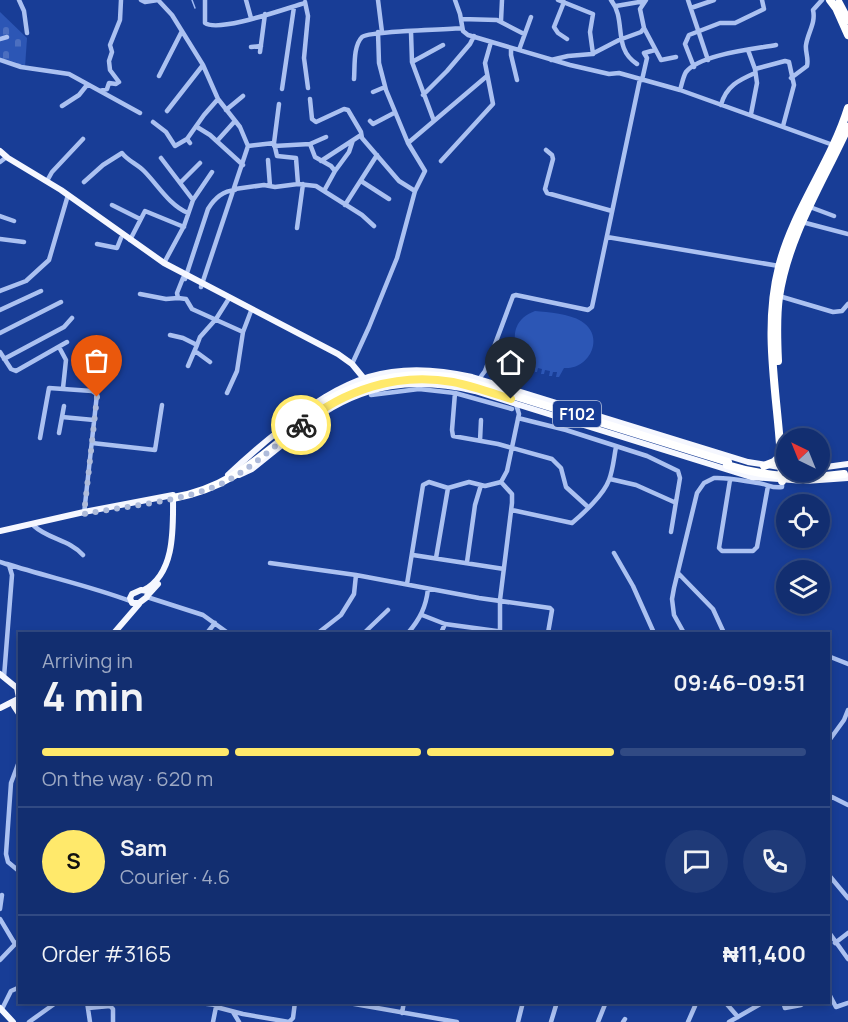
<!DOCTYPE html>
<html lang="en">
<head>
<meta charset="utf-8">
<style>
	body { margin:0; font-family:Manrope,sans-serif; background:#1f3a78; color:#f1f3f6; height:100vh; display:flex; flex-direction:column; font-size:22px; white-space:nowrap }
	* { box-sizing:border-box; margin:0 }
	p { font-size:20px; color:#9ca8c3 }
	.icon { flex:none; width:33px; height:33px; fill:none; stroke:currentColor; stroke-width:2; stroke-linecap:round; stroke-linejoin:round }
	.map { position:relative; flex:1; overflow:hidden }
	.panel { position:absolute; left:18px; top:632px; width:812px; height:372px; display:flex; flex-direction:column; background:#122e70; border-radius:0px; box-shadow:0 3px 9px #0003,0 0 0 2px #314a83 }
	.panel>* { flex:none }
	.needle { width:39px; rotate:317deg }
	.controls { position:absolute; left:776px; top:428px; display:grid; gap:12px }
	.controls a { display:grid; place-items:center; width:54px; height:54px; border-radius:50%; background:#122e70; box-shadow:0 3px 9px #0003,0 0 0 2px #314a83; font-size:30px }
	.pin { position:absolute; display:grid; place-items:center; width:51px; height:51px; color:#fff; margin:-62px -26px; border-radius:50% 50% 50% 0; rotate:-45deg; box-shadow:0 0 6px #0007 }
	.pin .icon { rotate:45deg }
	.courier { position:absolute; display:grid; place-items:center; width:60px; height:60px; margin:-30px; border:4px solid #ffe96b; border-radius:50%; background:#fff; color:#222; box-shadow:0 2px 8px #0007 }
	.summary em { font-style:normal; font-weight:700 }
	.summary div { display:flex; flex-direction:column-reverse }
	.summary { display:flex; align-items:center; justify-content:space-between; height:102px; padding:0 24px }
	h1 { font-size:39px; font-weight:700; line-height:45px }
	.bar { display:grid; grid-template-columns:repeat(4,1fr); gap:9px 6px; align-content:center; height:72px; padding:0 24px }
	.bar i { height:8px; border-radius:4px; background:#314a83 }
	.bar .current { background:#ffe96b }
	.bar p { grid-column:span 4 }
	.line { display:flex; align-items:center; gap:15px; padding:0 24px; border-top:2px solid #314a83 }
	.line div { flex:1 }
	.round { display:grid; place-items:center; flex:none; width:63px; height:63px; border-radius:32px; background:#1f3a78 }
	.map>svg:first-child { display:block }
</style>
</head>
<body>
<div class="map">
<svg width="848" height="1022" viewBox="0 0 848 1022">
	<defs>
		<pattern id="cemetery-stones" width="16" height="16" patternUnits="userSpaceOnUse" patternTransform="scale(1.5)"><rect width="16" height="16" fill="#2c56b5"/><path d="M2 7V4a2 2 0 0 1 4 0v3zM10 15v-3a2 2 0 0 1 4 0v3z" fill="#4c6fc0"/></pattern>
	</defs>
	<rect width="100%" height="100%" fill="#183d96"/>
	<path fill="#2c56b5" d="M535,311C548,312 570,314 581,321C606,336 590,370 564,368L559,377H556L557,372H553L552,376H549L550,371L545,370L544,374H541L542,369L538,368L537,372H535V361L519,353C510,334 516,318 535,311Z"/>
	<path fill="url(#cemetery-stones)" d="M0,12L27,38L25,67L0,58Z"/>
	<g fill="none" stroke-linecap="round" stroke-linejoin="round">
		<path stroke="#9eb9f3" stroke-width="1.5" d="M192,0L195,8"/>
		<path stroke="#abc1f1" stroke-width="4.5" d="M19,0L24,11L27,33
			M141,0L145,2L158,0
			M158,0L172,15L203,65L218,99L240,127L248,146L201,287
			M205,0V23C219,33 287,8 305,3
			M246,0L251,18
			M378,0L382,32
			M455,0L460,14L463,31L468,35L570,65L609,74L619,73L680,90L833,145
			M558,0L593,14L590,32L593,54
			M611,0C627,20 612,48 637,64
			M688,0L708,60
			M305,2L308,16L304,58L308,88
			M564,2L554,27L558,33L567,39
			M616,6L645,1
			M691,8L714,0
			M461,19L497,20L524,34
			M501,21L502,0
			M644,28L661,60L676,57
			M411,32L412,62L434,121
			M0,39L7,37
			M251,47L261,46
			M511,48V55L517,80
			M519,50L531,17
			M748,50L755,69L757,83L751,114
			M260,52L265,14
			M0,60L21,67L69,74L140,113
			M551,60L568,56L592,54L619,40L641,32L644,28L640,9L646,0
			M412,62L443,45
			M694,67L685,44L689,35L720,23H735L764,9L762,0
			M755,69L785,61L789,62L794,85L783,126
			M159,76L182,31
			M791,78L807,66C809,58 805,52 806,45C808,32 816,23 813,10L822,0
			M354,79C355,67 353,46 362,37C368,31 447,30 462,28
			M642,80L647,58L644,53L655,50
			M282,89L294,7
			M680,90C682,84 683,77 686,72C700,54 755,49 776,45
			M100,91L107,89L109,83L116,84L119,82L110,70L109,61L112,52L110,45L120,20L121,0
			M373,92L385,87
			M423,95L447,71L470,44L474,36
			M310,99L312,119L316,122L344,109L348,110L361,132L362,138L399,181L415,191
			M721,105C726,86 739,80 755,73
			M62,106L79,95L87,85
			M226,110L243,96
			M167,111L203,65
			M370,121L373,124L394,113
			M153,122L166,132L175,146L187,139
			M197,127L210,135L243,165
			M217,141L235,121
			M190,143L187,139L204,115L218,99
			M274,143L277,156L296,158L298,184
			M408,143L487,76
			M310,144L315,157L331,166L335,171L324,191
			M248,146L274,143L279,104
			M274,146L310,144L326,137
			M546,150L552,155L553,159L545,189L547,193L612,211
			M161,158L193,200
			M268,160L270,186
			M321,161L361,135
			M441,161L493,104L485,63L491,42
			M0,162L4,159
			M335,171L349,152L353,140
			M47,181L52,172L83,139
			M361,181L389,199
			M84,182L103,165L122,153C128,161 137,164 144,171C158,185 169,205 188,213
			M180,183L200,163
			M235,189L264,185L275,187L298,184L316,186L362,215L374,226
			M112,205L140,219
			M345,205L377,155
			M810,207L834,216
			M0,216L14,221
			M802,222L848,234
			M297,228L303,184
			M607,237L779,266
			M0,239L24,242
			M130,240L145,211L184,227
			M97,244L117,248L121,238
			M164,263L184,226L193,200L212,172
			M183,278L177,293L178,298L186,299L192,309L243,332
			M185,279L208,209C214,199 223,191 235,190
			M0,291L26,281L49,260L68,195
			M140,294L166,299L178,298
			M779,296L833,312L842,311L848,304
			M0,310L41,291
			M0,333L61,302
			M170,335L183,338L197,345L200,337L216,319L228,300
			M59,347L66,360L63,388
			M195,351L210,362
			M0,352L11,369L16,371L67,342
			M4,359L64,327L72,318
			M352,364L369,327L397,258L415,191L425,171L408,143L386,90L379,63L378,32
			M188,366L197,345
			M479,379L485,371L513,296L516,295L588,310L592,307L640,79
			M227,393L237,371L243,332L251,311
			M455,393L452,430L453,436L498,444L552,459L561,468L566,487L588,507
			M371,395L419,389L455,393L512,409
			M62,417L94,420
			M518,418L566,430L647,456L678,471L680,478L671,532
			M59,433L64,406
			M40,438L49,388L92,391L97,394L84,514
			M480,441L481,420
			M92,443L155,450L162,405
			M610,479L636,485L674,502
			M730,480L719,548L722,551H753L757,547L768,486
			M512,510L572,523C584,513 604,494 609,480C613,470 614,457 616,447
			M34,526C48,539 70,540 83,555
			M614,553L633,586L654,633
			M413,555L504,569
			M436,558L448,488
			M0,562L9,565L12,575L4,677
			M467,562L475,505L481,485
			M270,563L356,575
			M7,564C48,577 90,586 130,601
			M678,573L713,609L724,633
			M407,584L423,485L429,482L448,488L469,482L485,486L501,482L507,471L519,414L516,404
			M147,597L203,615L228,633
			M422,615L445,624L511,633
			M500,631V600L512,503V494L501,482
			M207,633L215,623
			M318,633L341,615L354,594L356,575L479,598L550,608L552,610L548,633
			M364,633L388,610
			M408,633C420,619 426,607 428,589
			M441,633L445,624
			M684,633L674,615L672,599L674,588L697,493L704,483L714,478C727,477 744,481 758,483C767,484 773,489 782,487V481
			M828,656L848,664
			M828,742L844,720L848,710
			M20,759L11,783L6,854L8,862L20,872
			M828,801L832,797L848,805
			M828,874L848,898
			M0,909L2,895
			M0,919L15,944
			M828,931L848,959
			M835,943L848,933
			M0,960L20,939
			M828,992L836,1007L848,1003
			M87,1002L90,1022
			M191,1002L216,1005
			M343,1002L457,1022
			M725,1002L738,1017
			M783,1002L785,1008L801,1005L805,1002
			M216,1007L243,1014L289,1022L293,1018L295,1002
			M88,1008L110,1006L113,1009V1022
			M2,1009L11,991L20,987
			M233,1012L239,1022
			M402,1013L404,1002
			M29,1022L57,1002
			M213,1022L217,1002
			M518,1022L523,1002
			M551,1022L557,1002
			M598,1022L606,1002
			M623,1022L625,1019
			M688,1022L695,1006
			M729,1022L764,1002"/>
		<path stroke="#f5f7ff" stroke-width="6" d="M0,151L8,158L61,190L164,263L338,354L352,364L366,381
			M313,420C364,383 415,377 475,391L751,477L805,481L848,478
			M819,468L848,464
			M228,475C245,459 262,444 280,430C343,378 390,358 472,377L748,462L786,468
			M239,475L252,469L282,445
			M0,531L84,512L173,495C173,526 176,573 144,590
			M141,590L148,591L147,597L139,603H132L130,598L132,594Z
			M148,595L158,584
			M114,633L139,604
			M0,674L17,688L19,698
			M20,698L14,706L20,715
			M0,708L18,699
			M0,1008L13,1022"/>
		<path stroke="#fff" stroke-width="8" d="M830,0L836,8L848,35
			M839,3L848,20
			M778,361C777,340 776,318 779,297C788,236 823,182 848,127
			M424,375L452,377L473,383L728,462
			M764,466L774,462L781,455
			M819,467L822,468
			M782,481C781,410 761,337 779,267C793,211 831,163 848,108
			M173,498C236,487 266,450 315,414"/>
		<path stroke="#fff" stroke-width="8" d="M312,410C346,387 382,375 424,375
			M727,465C766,477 803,480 844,474"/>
	</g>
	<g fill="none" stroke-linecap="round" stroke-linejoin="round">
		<path stroke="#aebbda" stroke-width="6" stroke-dasharray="0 10.8" d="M97,397L84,514C127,506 189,501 227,481C254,466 277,444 301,425"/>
		<path stroke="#ffe96b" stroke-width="8" d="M301,425C344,390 397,372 453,382C473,386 492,393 511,399"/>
	</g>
	<g text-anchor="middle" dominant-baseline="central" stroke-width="5" stroke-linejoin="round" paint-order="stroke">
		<rect fill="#183d96" stroke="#bac5e0" stroke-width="1.5" x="553" y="401" width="48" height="26" rx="4.5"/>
		<g font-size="16" font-weight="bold" fill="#fff">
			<text x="577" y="414">F102</text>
		</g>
	</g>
</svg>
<div class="controls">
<a><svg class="needle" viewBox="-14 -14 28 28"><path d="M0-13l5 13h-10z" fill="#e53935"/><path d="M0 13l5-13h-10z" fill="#9ca8c3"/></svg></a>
<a><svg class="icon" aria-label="locate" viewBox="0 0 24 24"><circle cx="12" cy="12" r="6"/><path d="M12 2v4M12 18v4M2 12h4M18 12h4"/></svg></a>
<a><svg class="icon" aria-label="layers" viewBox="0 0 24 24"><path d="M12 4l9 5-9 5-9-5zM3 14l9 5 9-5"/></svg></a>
</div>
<div class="pin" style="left:97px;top:397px;background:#ea580c"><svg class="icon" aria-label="bag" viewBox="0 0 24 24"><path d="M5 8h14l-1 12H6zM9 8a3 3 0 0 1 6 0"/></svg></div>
<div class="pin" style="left:511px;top:399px;background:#1f2937"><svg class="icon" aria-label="home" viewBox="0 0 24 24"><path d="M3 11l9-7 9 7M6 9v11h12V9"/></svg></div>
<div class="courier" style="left:301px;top:425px"><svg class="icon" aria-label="bike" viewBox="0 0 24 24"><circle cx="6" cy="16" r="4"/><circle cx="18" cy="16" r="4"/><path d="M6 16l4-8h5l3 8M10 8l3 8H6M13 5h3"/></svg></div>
<section class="panel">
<div class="summary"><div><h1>4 min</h1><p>Arriving in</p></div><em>09:46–09:51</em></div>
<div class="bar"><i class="current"></i><i class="current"></i><i class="current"></i><i></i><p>On the way · 620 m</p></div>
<div class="line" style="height:108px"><b class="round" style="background:#ffe96b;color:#111">S</b><div><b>Sam</b><p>Courier · 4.6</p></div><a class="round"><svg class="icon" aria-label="chat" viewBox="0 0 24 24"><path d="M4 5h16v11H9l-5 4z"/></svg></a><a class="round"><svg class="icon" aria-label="phone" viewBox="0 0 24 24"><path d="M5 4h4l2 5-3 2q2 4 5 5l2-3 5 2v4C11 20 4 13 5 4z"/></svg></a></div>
<div class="line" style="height:78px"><div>Order #3165</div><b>₦11,400</b></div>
</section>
</div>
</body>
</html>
